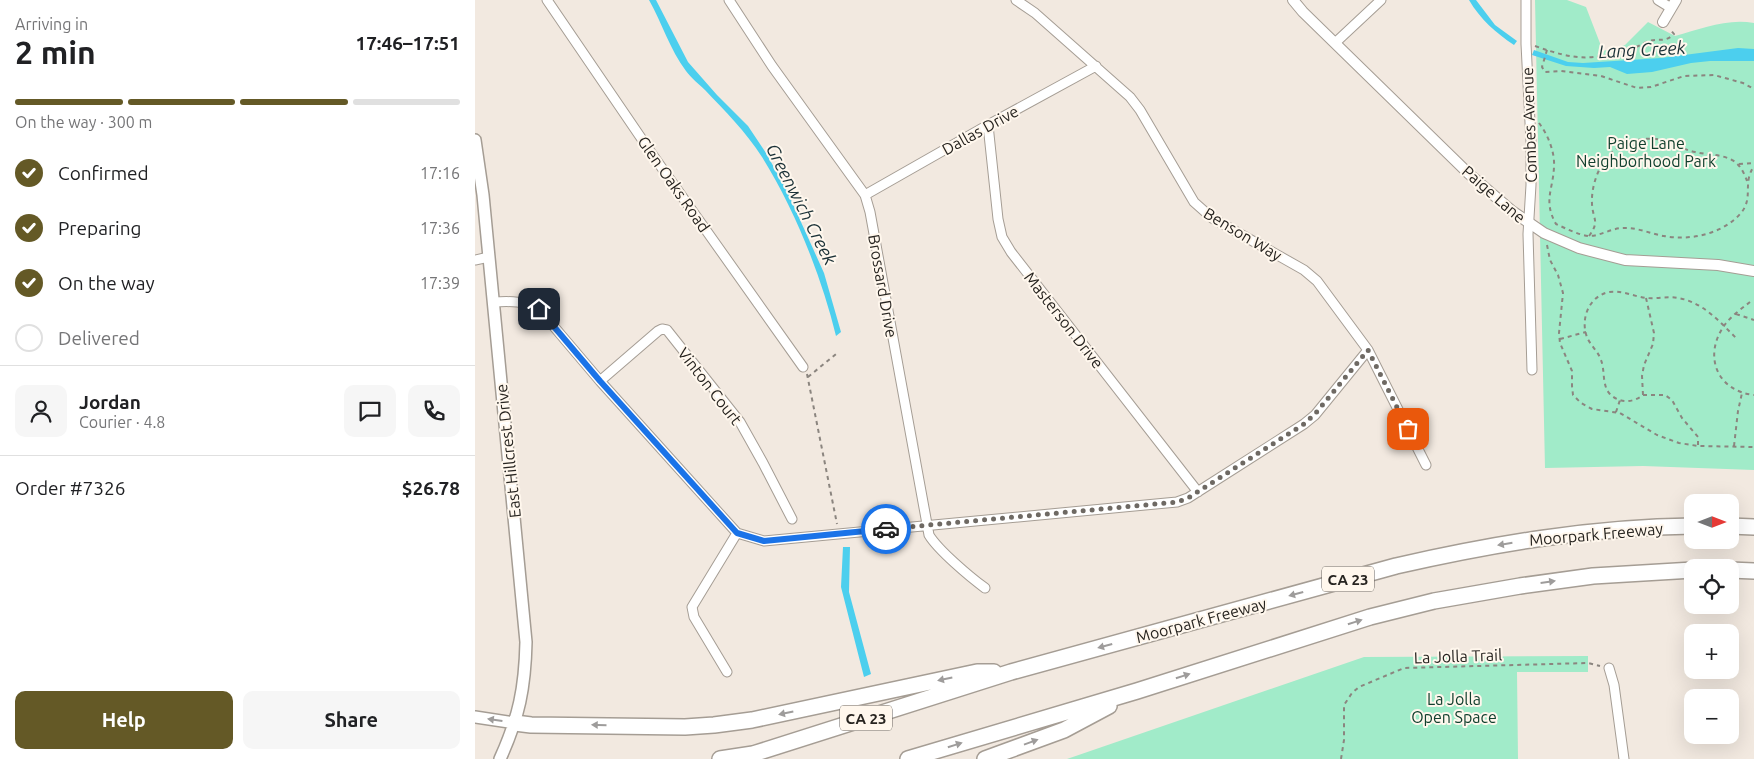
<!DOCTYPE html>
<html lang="en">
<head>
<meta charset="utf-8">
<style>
	body { margin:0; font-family:Ubuntu,sans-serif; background:#f6f6f6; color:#202124; height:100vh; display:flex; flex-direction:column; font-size:19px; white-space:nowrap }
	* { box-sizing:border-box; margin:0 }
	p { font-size:16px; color:#757577 }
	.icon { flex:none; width:28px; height:28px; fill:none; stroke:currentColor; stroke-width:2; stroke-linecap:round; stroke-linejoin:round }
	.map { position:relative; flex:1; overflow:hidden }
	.side { display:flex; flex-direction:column; background:#fff; width:475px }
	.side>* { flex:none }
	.needle { width:32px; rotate:90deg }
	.tools { position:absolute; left:1209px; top:494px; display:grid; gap:10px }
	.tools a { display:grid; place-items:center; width:55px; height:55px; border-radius:10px; background:#fff; box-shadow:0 5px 20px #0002; font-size:25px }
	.pin { position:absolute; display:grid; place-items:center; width:42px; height:42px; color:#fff; margin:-21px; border-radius:10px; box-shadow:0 2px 8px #0006 }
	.courier { position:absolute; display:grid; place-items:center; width:50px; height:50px; margin:-25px; border:4px solid #1a73e8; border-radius:50%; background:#fff; color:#222; box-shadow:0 1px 6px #0007 }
	.head em { font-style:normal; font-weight:700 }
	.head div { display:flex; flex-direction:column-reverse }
	.head { display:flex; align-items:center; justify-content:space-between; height:85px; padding:0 15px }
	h1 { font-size:32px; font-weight:700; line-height:38px }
	.bar { display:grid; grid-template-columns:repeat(4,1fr); gap:8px 5px; align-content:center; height:60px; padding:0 15px }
	.bar i { height:6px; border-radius:4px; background:#e0e0e0 }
	.bar .current { background:#645926 }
	.bar p { grid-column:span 4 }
	.line { display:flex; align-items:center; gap:12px; padding:0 15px; border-top:1px solid #e0e0e0 }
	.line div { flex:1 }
	.round { display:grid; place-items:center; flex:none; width:52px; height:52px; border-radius:10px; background:#f6f6f6 }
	ol { padding:0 15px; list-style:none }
	li { display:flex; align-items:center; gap:15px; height:55px }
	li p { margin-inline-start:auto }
	li .icon { padding:5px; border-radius:50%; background:#645926; color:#fff; stroke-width:4 }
	li:last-child { color:#757577 }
	li i { width:28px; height:28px; border:2px solid #e0e0e0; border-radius:50% }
	.button { display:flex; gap:10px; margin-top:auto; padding:10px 15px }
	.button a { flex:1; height:58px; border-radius:10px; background:#645926; color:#fff; font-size:20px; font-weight:700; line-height:58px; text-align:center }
	.button a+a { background:#f6f6f6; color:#202124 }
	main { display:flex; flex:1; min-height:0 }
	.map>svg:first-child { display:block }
</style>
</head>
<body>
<main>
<section class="side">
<div class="head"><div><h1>2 min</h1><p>Arriving in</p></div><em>17:46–17:51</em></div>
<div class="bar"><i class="current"></i><i class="current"></i><i class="current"></i><i></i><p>On the way · 300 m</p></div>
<ol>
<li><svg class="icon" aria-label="check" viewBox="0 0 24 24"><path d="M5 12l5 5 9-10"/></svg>Confirmed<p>17:16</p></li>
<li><svg class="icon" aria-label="check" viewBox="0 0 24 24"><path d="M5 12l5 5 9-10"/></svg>Preparing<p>17:36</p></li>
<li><svg class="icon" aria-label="check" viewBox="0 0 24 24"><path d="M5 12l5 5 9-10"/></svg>On the way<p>17:39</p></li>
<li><i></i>Delivered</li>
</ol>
<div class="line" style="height:90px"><a class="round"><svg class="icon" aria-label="person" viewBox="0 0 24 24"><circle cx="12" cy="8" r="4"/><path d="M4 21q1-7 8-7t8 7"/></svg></a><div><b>Jordan</b><p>Courier · 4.8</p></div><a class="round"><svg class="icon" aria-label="chat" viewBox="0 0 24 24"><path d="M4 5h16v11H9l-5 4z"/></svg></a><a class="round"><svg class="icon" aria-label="phone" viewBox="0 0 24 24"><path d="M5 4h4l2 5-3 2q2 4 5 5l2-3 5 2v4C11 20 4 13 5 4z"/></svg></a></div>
<div class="line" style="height:65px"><div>Order #7326</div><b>$26.78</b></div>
<div class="button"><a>Help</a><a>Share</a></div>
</section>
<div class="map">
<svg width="1279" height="759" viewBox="0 0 1279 759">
	<rect width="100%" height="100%" fill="#f2e9e0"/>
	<path fill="#a1ebc9" d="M1060,0H1092L1111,7L1128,51L1150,45L1173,22L1200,36C1226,29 1252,18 1279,23V470L1168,466L1070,468Z
		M1113,656V672H1042L1043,759H592L889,657Z"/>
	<path fill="#4ccfee" d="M174,0H181L213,62L242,95L273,126L291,153L312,191L349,273L366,332L361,336C346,275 320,210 287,157C271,132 250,111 230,90C224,84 216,78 211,71C195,50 187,23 174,0Z
		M994,0H1001L1020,25L1042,41L1039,45C1021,33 1005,19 994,0Z
		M1263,48L1279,49V61H1235L1216,63L1177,72L1152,74L1135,67L1119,68L1091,66L1057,55L1059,50L1093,62L1108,63L1186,58Z
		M368,547H375L374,592L396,674L389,677L366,587Z"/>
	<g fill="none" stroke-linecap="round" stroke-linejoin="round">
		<defs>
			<path id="minor" d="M72,0L177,154L328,367
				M254,0L297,66L390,195L395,212L454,535C463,550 495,577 510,588
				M541,0L560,13L655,97L665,110L719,202L737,218L829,270L842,281L893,350L951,465
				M1051,0V44L1056,142V185L1053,234L1057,370
				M1183,0L1196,8
				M860,43L906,0
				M513,125L523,219L527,237L536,252L723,492
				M390,195L513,125L621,66
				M0,260L14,257
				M19,302C36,301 49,301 64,309L125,381L262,533L289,541L702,502L713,498L829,424L840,415L893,350
				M125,381L183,331L187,329L192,330L265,422L288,463L317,519
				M1134,668L1139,685L1149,759
				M252,672L219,617L217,607L262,533"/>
			<path id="tertiary" d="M818,0L828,12L993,173L1037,211L1069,233L1104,248L1150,260L1243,265L1279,271
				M1188,22L1201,0"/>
			<path id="secondary" d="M0,140L8,195L51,642C50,688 44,717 25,759
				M0,717L40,723"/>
			<path id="motorway" d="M1255,526L1279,527
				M1255,570L1279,571
				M40,723L56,725L210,727L239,725L277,720L502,672H519
				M245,759L278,754L536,672L921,566C1018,544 1117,527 1218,526
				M433,759L662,691L895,617L959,601L1045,586L1118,576L1218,570
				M510,759L589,730L634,706"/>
		</defs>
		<use href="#minor" stroke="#a59d94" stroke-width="11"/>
		<use href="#tertiary" stroke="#a59d94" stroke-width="12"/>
		<use href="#secondary" stroke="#a59d94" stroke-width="14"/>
		<use href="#motorway" stroke="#a59d94" stroke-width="18"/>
		<path stroke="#8b857f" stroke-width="2" stroke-dasharray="4 4" stroke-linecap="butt" d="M1060,46C1102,61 1118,61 1161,47C1165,46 1170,42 1174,41C1185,38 1190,43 1199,34L1195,29
			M1072,50L1067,67L1070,72L1086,71L1126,76L1162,88L1176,87L1209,76L1239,75L1268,83L1279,89
			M1064,123C1073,135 1080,152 1079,167C1078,190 1068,201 1081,224C1090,228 1103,235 1114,236C1126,236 1138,227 1151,228C1164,228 1176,234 1189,236C1215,241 1248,234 1266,213C1279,197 1267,184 1279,166
			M1264,164L1279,163
			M1114,236C1125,221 1118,220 1117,204C1116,187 1123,167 1134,155C1148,141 1172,135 1191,141C1201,144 1209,150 1220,152C1232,155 1246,154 1257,160C1265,164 1269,173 1272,181
			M1072,245L1075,260L1083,275L1088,293L1084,333L1085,343L1097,371V386L1098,395L1106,403L1117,409L1145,413L1182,435L1204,443L1223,446L1279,447
			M1171,298L1179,333L1178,344L1169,365L1167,376L1168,395C1158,403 1144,404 1134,393C1127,384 1130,370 1126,360C1123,351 1115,345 1112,337C1105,319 1114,296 1134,292C1147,290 1160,297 1172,298C1182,299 1193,296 1203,298C1228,302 1245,322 1262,339
			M1275,302C1266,309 1255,317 1249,326C1228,356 1242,391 1279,395
			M1261,314L1279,320
			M1085,339L1111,332
			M332,374L362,524
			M333,377L361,354
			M1168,395H1190L1197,400L1207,418L1223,437V446
			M1141,412L1145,400
			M1259,446L1263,411L1267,393
			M866,759L869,740V705L877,693L884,687L929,668L1113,663L1125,666"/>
		<use href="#minor" stroke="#fff" stroke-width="9"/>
		<use href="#tertiary" stroke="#fff" stroke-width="10"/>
		<use href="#secondary" stroke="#fff" stroke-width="11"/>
		<use href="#motorway" stroke="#fff" stroke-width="15"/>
	</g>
	<defs><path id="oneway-solid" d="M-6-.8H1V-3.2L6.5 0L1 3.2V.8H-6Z" transform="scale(1.25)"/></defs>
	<g fill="#9e9c9b">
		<use href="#oneway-solid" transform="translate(1030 544) rotate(171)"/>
		<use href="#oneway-solid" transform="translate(1073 582) rotate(-8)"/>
		<use href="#oneway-solid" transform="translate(821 594) rotate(165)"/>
		<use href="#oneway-solid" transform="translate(880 622) rotate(-18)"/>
		<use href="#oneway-solid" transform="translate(630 646) rotate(165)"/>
		<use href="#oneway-solid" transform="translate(708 676) rotate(-18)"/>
		<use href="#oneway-solid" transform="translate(470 679) rotate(168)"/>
		<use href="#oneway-solid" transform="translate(311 713) rotate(168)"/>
		<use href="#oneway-solid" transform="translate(20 720) rotate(-172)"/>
		<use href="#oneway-solid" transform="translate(124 725) rotate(-179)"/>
		<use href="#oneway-solid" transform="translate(556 742) rotate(-20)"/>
		<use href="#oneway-solid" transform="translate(480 745) rotate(-17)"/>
	</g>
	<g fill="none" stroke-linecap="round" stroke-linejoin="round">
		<path stroke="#6e6963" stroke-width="5" stroke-dasharray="0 9" d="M411,529L702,502L713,498L829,424L840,414L893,350L933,429"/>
		<path stroke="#1a73e8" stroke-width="6" d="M64,309L125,381L262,533L289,541L411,529"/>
	</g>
	<g text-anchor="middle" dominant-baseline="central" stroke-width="4" stroke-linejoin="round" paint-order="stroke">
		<g fill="#fff7ed" stroke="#68635e" stroke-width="1">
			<rect x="847" y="566.5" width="52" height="25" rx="4"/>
			<rect x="365" y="705.5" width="52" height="25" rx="4"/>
		</g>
		<g font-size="15" font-weight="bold" fill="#272420">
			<text x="873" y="579">CA 23</text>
			<text x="391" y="718">CA 23</text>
		</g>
		<g font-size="16" fill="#272420" stroke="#fff7ed">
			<text transform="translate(1054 125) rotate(-92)">Combes Avenue</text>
			<text transform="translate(505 130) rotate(-29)">Dallas Drive</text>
			<text transform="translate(199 184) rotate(55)">Glen Oaks Road</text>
			<text transform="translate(1019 194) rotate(41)">Paige Lane</text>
			<text transform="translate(768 234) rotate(31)">Benson Way</text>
			<text transform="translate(408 286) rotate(80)">Brossard Drive</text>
			<text transform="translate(589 320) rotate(52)">Masterson Drive</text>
			<text transform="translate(235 386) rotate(52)">Vinton Court</text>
			<text transform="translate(33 451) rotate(-96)">East Hillcrest Drive</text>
			<text transform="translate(1121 534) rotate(-5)">Moorpark Freeway</text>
			<text transform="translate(726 620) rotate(-15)">Moorpark Freeway</text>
			<text transform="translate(983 656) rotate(-2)">La Jolla Trail</text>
		</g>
		<g font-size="16" fill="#11402e" stroke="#fff7ed">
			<text x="1171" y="143">Paige Lane<tspan x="1171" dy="18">Neighborhood Park</tspan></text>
			<text x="979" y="699">La Jolla<tspan x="979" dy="18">Open Space</tspan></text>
		</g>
		<g font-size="18" font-style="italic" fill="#1b3137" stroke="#fff7ed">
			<text transform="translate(1167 49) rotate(-3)">Lang Creek</text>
			<text transform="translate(327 204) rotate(63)">Greenwich Creek</text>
		</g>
	</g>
</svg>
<div class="tools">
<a><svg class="needle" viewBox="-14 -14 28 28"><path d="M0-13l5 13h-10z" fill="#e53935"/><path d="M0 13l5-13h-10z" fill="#757577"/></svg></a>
<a><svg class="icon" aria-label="locate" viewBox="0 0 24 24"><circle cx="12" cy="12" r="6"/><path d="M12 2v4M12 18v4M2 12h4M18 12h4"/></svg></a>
<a>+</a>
<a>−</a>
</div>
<div class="pin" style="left:933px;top:429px;background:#ea580c"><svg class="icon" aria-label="bag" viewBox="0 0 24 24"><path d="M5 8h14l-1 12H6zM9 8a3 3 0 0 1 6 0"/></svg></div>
<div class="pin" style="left:64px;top:309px;background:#1f2937"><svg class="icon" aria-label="home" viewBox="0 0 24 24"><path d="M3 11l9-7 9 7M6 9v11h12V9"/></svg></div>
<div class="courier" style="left:411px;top:529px"><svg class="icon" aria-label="car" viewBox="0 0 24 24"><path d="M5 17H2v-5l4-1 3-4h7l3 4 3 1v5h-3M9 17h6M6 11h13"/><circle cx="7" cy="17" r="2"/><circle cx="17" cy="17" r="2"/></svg></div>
</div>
</main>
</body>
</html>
